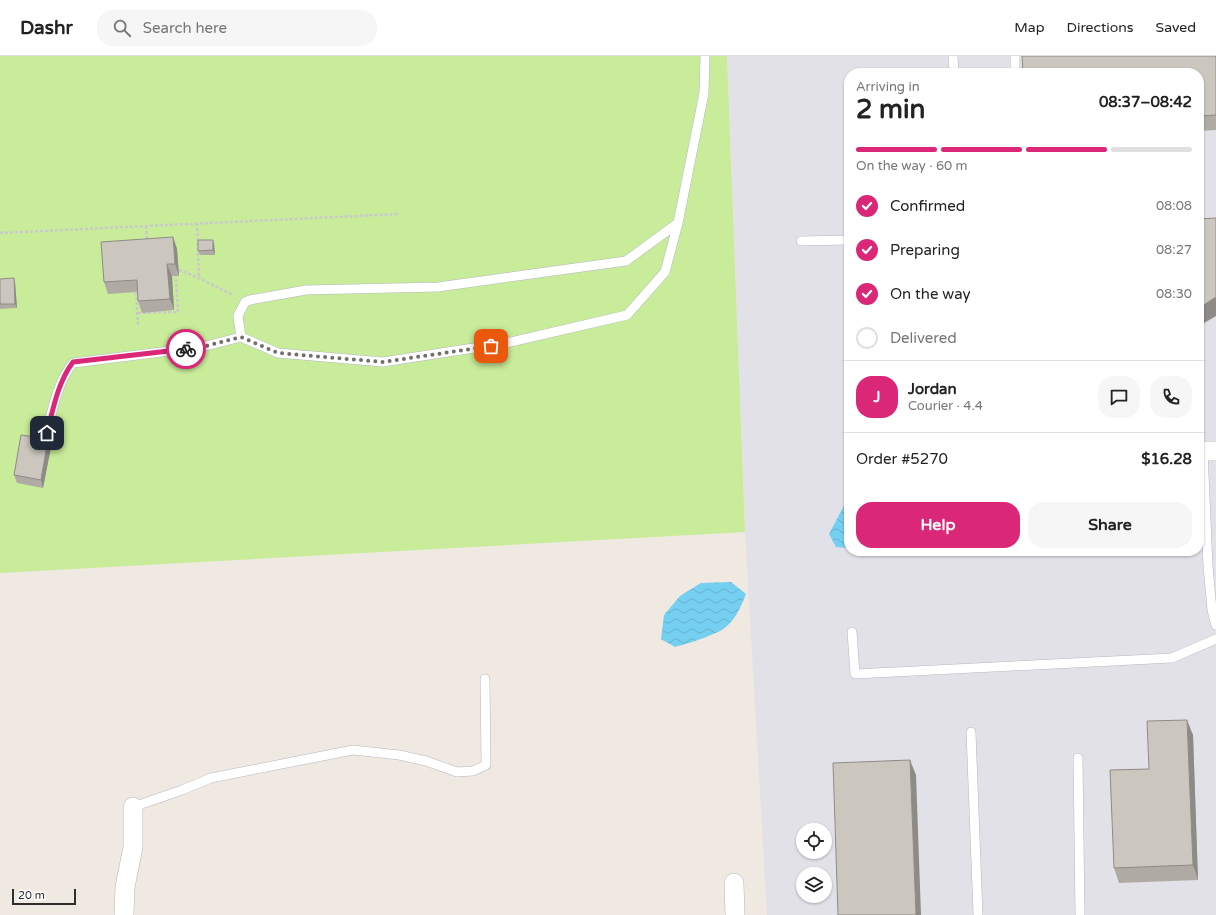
<!DOCTYPE html>
<html lang="en">
<head>
<meta charset="utf-8">
<style>
	body { margin:0; font-family:"Varela Round",sans-serif; background:#f6f6f6; color:#222; height:100vh; display:flex; flex-direction:column; font-size:15px; white-space:nowrap }
	* { box-sizing:border-box; margin:0 }
	p { font-size:13px; color:#767676 }
	.icon { flex:none; width:22px; height:22px; fill:none; stroke:currentColor; stroke-width:2; stroke-linecap:round; stroke-linejoin:round }
	.map { position:relative; flex:1; overflow:hidden }
	.panel { position:absolute; left:844px; top:12px; width:360px; height:488px; display:flex; flex-direction:column; background:#fff; border-radius:16px; box-shadow:0 1px 3px #0004 }
	.panel>* { flex:none }
	.tools { position:absolute; left:796px; top:767px; display:grid; gap:8px }
	.tools a { display:grid; place-items:center; width:36px; height:36px; border-radius:50%; background:#fff; box-shadow:0 1px 3px #0004; font-size:20px }
	.scale { position:absolute; left:12px; bottom:10px; width:64px; box-sizing:border-box; padding-left:4px; border:2px solid #2e2e2e; border-top:0; font-size:11px; line-height:14px; white-space:nowrap; color:#2e2e2e; -webkit-text-stroke:3px #fff; paint-order:stroke }
	.pin { position:absolute; display:grid; place-items:center; width:34px; height:34px; color:#fff; margin:-17px; border-radius:8px; box-shadow:0 2px 6px #0006 }
	.courier { position:absolute; display:grid; place-items:center; width:40px; height:40px; margin:-20px; border:3px solid #db2777; border-radius:50%; background:#fff; color:#222; box-shadow:0 1px 5px #0007 }
	.summary em { font-style:normal; font-weight:700 }
	.summary div { display:flex; flex-direction:column-reverse }
	.summary { display:flex; align-items:center; justify-content:space-between; height:68px; padding:0 12px }
	h1 { font-size:26px; font-weight:700; line-height:30px }
	.bar { display:grid; grid-template-columns:repeat(4,1fr); gap:6px 4px; align-content:center; height:48px; padding:0 12px }
	.bar i { height:5px; border-radius:3px; background:#e0e0e0 }
	.bar .on { background:#db2777 }
	.bar p { grid-column:span 4 }
	.line { display:flex; align-items:center; gap:10px; padding:0 12px; border-top:1px solid #e0e0e0 }
	.line div { flex:1 }
	.round { display:grid; place-items:center; flex:none; width:42px; height:42px; border-radius:16px; background:#f6f6f6 }
	ol { padding:0 12px; list-style:none }
	li { display:flex; align-items:center; gap:12px; height:44px }
	li p { margin-inline-start:auto }
	li .icon { padding:4px; border-radius:50%; background:#db2777; color:#fff; stroke-width:4 }
	li:last-child { color:#767676 }
	li i { width:22px; height:22px; border:2px solid #e0e0e0; border-radius:50% }
	.button { display:flex; gap:8px; margin-top:auto; padding:8px 12px }
	.button a { flex:1; height:46px; border-radius:16px; background:#db2777; color:#fff; font-size:16px; font-weight:700; line-height:46px; text-align:center }
	.button a+a { background:#f6f6f6; color:#222 }
	header { display:flex; align-items:center; gap:24px; box-sizing:border-box; height:56px; padding:0 20px; background:#fff; border-bottom:1px solid #e0e0e0 }
	header strong { font-size:19px }
	nav { display:flex; gap:22px; margin-inline-start:auto; font-size:14px }
	.search { width:280px; height:36px; background:#f6f6f6; display:flex; align-items:center; gap:10px; box-sizing:border-box; padding:0 14px; border-radius:16px; color:#767676; font-size:15px }
	.map>svg:first-child { display:block }
</style>
</head>
<body>
<header>
<strong>Dashr</strong>
<div class="search"><svg class="icon" aria-label="search" viewBox="0 0 24 24"><circle cx="10" cy="10" r="6"/><path d="M15 15l6 6"/></svg>Search here</div>
<nav><a>Map</a><a>Directions</a><a>Saved</a></nav>
</header>
<div class="map">
<svg width="1216" height="859" viewBox="0 0 1216 859">
	<defs>
		<pattern id="water-waves" width="16" height="10" patternUnits="userSpaceOnUse"><rect width="16" height="10" fill="#75cff0"/><path d="M0 5q4-4 8 0t8 0" fill="none" stroke="#66b2ce"/></pattern>
	</defs>
	<rect width="100%" height="100%" fill="#efe9e1"/>
	<path fill="#e3e1e8" fill-rule="evenodd" d="M727,0H1216V859H767L745,476ZM849,17H1199V495H849ZM803,774H825V796H803ZM803,818H825V840H803Z"/>
	<path fill="#c9ec9a" d="M0,0H727L745,476L0,517Z"/>
	<path fill="url(#water-waves)" d="M849,440V492L836,491L829,478Z
		M731,526L746,538C741,550 737,561 727,570C719,578 687,588 675,591L661,583L664,559L680,540L701,527Z"/>
	<g fill="none" stroke-linecap="round" stroke-linejoin="round">
		<defs>
			<path id="lane" d="M953,0L954,17
				M1015,0V17
				M678,167L626,205L438,231L306,234L250,244L245,246L238,260L241,281L278,297L383,306L506,287L627,259L665,216L678,167L704,37L705,0
				M801,185L849,184
				M43,390C51,363 55,329 73,307L202,291L241,281
				M1202,394L1203,395L1208,510L1212,554L1216,569
				M852,576L855,618L1172,602L1216,583
				M971,676L978,859
				M1078,702L1080,859
				M133,751L182,734L211,722L353,694L399,699L426,705L457,716L473,715L486,709L485,623"/>
			<path id="street" d="M1203,395H1216
				M734,827L735,859
				M124,859L125,831L133,791V751"/>
		</defs>
		<use href="#lane" stroke="#b4b7c1" stroke-width="10"/>
		<use href="#street" stroke="#b4b7c1" stroke-width="20"/>
		<path stroke="#c9c9c9" stroke-width="2.5" stroke-dasharray="3 2" stroke-linecap="butt" d="M197,167L199,222
			M146,170L147,185
			M0,177L398,158
			M179,214L199,222L233,239
			M136,236L138,270
			M138,257L178,256L176,220"/>
		<use href="#lane" stroke="#fff" stroke-width="9"/>
		<use href="#street" stroke="#fff" stroke-width="19"/>
	</g>
	<path fill="#afaba4" d="M1216,0V74L1199,75V17Z
		M173,181L177,193L179,220H172L174,254L142,257L138,245L137,236L108,238L104,226Z
		M214,188L215,199H200L198,195Z
		M0,223L15,226L17,252L0,253Z
		M48,383L51,391L43,432L17,427L14,419Z
		M1193,679L1198,824L1119,827L1114,812Z"/>
	<path fill="#8e8b86" d="M173,181L177,193L179,220L175,208Z
		M213,184L214,188L215,199L213,194Z
		M167,208L172,220L174,254L170,243Z
		M14,222L15,226L17,252L15,248Z
		M1216,241V260L1199,270V252Z
		M48,383L51,391L43,432L41,424Z
		M1187,664L1193,679L1198,824L1193,809Z
		M910,704L916,719L921,859H916Z"/>
	<path fill="#cbc7bf" stroke="#8e8b86" d="M1022,0H1216V59L1199,60V17H1023Z
		M1216,162V241L1199,252V163Z
		M173,181L175,208H167L170,243L138,245L137,224L104,226L101,186Z
		M198,184H213V194L198,195Z
		M14,222L15,248H0V223Z
		M21,379L48,383L41,424L14,419Z
		M1187,664L1193,809L1114,812L1110,714L1149,713L1147,665Z
		M910,704L916,859H838L833,707Z"/>
	<g fill="none" stroke-linecap="round" stroke-linejoin="round">
		<path stroke="#726f6d" stroke-width="4" stroke-dasharray="0 7.2" d="M186,293L202,291L241,281L278,297L383,306L491,290"/>
		<path stroke="#db2777" stroke-width="5" d="M47,377C53,353 58,326 73,306L186,293"/>
	</g>
</svg>
<div class="tools">
<a><svg class="icon" aria-label="locate" viewBox="0 0 24 24"><circle cx="12" cy="12" r="6"/><path d="M12 2v4M12 18v4M2 12h4M18 12h4"/></svg></a>
<a><svg class="icon" aria-label="layers" viewBox="0 0 24 24"><path d="M12 4l9 5-9 5-9-5zM3 14l9 5 9-5"/></svg></a>
</div>
<div class="scale">20 m</div>
<div class="pin" style="left:491px;top:290px;background:#ea580c"><svg class="icon" aria-label="bag" viewBox="0 0 24 24"><path d="M5 8h14l-1 12H6zM9 8a3 3 0 0 1 6 0"/></svg></div>
<div class="pin" style="left:47px;top:377px;background:#1f2937"><svg class="icon" aria-label="home" viewBox="0 0 24 24"><path d="M3 11l9-7 9 7M6 9v11h12V9"/></svg></div>
<div class="courier" style="left:186px;top:293px"><svg class="icon" aria-label="bike" viewBox="0 0 24 24"><circle cx="6" cy="16" r="4"/><circle cx="18" cy="16" r="4"/><path d="M6 16l4-8h5l3 8M10 8l3 8H6M13 5h3"/></svg></div>
<section class="panel">
<div class="summary"><div><h1>2 min</h1><p>Arriving in</p></div><em>08:37–08:42</em></div>
<div class="bar"><i class="on"></i><i class="on"></i><i class="on"></i><i></i><p>On the way · 60 m</p></div>
<ol>
<li><svg class="icon" aria-label="check" viewBox="0 0 24 24"><path d="M5 12l5 5 9-10"/></svg>Confirmed<p>08:08</p></li>
<li><svg class="icon" aria-label="check" viewBox="0 0 24 24"><path d="M5 12l5 5 9-10"/></svg>Preparing<p>08:27</p></li>
<li><svg class="icon" aria-label="check" viewBox="0 0 24 24"><path d="M5 12l5 5 9-10"/></svg>On the way<p>08:30</p></li>
<li><i></i>Delivered</li>
</ol>
<div class="line" style="height:72px"><b class="round" style="background:#db2777;color:#fff">J</b><div><b>Jordan</b><p>Courier · 4.4</p></div><a class="round"><svg class="icon" aria-label="chat" viewBox="0 0 24 24"><path d="M4 5h16v11H9l-5 4z"/></svg></a><a class="round"><svg class="icon" aria-label="phone" viewBox="0 0 24 24"><path d="M5 4h4l2 5-3 2q2 4 5 5l2-3 5 2v4C11 20 4 13 5 4z"/></svg></a></div>
<div class="line" style="height:52px"><div>Order #5270</div><b>$16.28</b></div>
<div class="button"><a>Help</a><a>Share</a></div>
</section>
</div>
</body>
</html>
